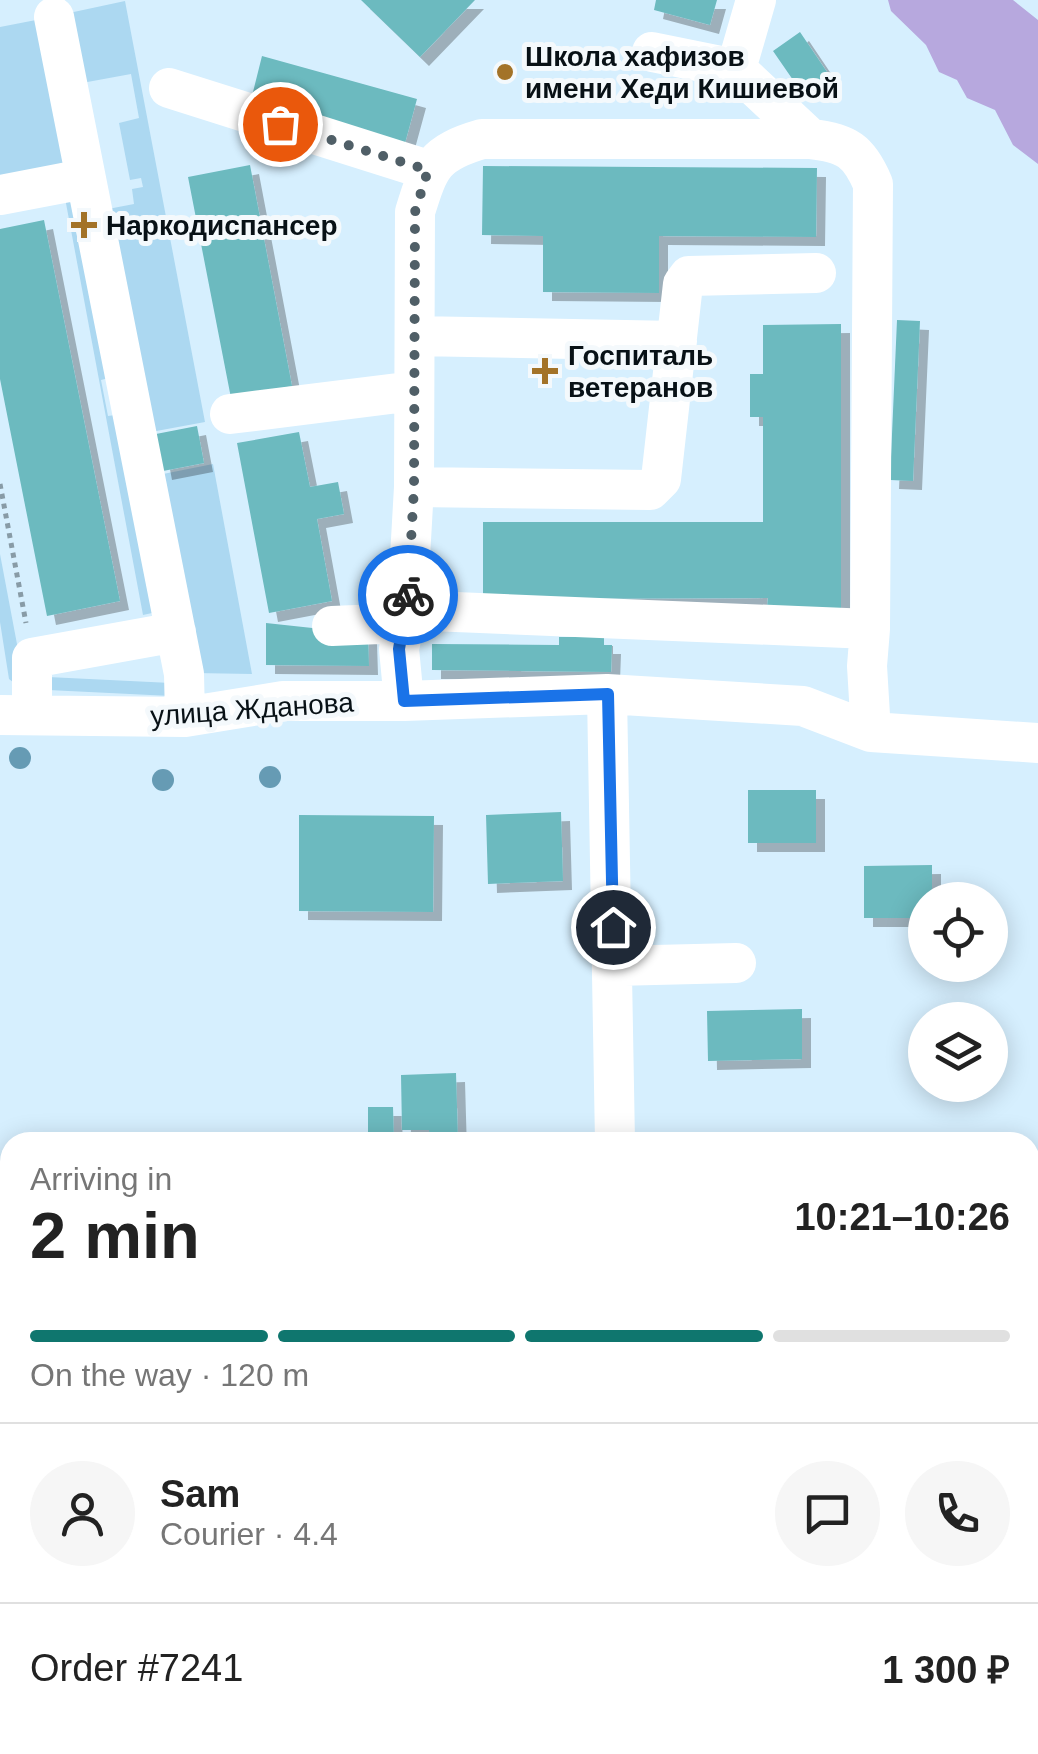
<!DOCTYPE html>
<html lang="en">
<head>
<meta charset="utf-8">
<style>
	body { margin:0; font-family:Arial,sans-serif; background:#f6f6f6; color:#222; height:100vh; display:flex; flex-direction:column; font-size:38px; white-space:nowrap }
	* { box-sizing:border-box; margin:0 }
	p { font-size:32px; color:#767676 }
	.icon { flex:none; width:55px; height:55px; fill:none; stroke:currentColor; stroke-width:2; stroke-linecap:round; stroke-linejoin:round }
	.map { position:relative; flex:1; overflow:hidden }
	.side { position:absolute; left:0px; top:1132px; width:1040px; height:622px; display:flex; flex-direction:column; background:#fff; border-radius:30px 30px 0 0; box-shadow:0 5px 25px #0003 }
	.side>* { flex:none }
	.tools { position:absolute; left:908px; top:882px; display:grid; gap:20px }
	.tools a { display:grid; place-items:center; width:100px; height:100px; border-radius:50%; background:#fff; box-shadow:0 5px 25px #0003; font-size:50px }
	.pin { position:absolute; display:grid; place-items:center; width:85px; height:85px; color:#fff; margin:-42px; border:5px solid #fff; border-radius:50%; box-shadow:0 2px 10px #0007 }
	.courier { position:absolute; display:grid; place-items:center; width:100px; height:100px; margin:-50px; border:8px solid #1a73e8; border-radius:50%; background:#fff; color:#222; box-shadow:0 2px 12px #0007 }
	.headline em { font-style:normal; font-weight:600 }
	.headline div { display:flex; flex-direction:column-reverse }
	.headline { display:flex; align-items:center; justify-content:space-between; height:170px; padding:0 30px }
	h1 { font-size:65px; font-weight:600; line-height:75px }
	.bar { display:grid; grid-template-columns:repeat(4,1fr); gap:15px 10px; align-content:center; height:120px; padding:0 30px }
	.bar i { height:12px; border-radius:8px; background:#e0e0e0 }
	.bar .active { background:#0f766e }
	.bar p { grid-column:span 4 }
	.line { display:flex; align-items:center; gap:25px; padding:0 30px; border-top:2px solid #e0e0e0 }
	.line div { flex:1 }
	.round { display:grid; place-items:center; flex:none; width:105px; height:105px; border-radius:52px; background:#f6f6f6 }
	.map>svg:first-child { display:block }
</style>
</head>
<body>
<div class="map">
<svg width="1038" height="1754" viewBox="0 0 1038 1754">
	<defs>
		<filter id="shadow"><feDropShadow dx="9" dy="9" stdDeviation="0" flood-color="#0004"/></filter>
	</defs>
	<rect width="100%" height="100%" fill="#d6effe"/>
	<path fill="#acd8f1" d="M125,1L205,422L151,432L108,209L134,204L132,189L143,187L141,178L130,180L119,123L139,118L131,74L82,83L69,13Z
		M36,20L73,160L0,181V27Z
		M71,197L116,376L101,380L108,416L123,414L152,613L143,615L65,198Z
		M213,464L252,674L195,673L158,475Z
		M0,554L20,660L22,689L9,679L0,622Z
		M48,677L171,683V696L48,690Z"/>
	<path fill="#b7a8de" d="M888,0H1013L1038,20V164L1013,145L995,110L967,98L957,80L939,72L926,45L891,11Z"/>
	<path fill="#6cbabf" filter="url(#shadow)" d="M361,0H475L420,57Z
		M656,0H717L710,25L654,10Z
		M800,32L829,75L802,93L773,51Z
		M262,56L417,99L405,143L251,100Z
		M250,165L292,386L231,398L188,177Z
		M483,166L817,168L816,237L659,236V293L543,292V236L482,235Z
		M44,220L120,601L47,616L0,379V229Z
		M897,320L920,321L913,481L890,480Z
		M841,324V608H767L768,598L483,599V522H763V417H750V374H763V325Z
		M197,426L204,463L163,471L156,434Z
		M299,432L310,487L338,482L344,514L317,519L332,601L269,613L237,443Z
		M266,623L368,634L369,666L266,665Z
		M559,637H604V645H612L611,672L432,670V644L559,645Z
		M748,790H816V843H748Z
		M561,812L563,881L488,884L486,815Z
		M299,815L434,816L433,912L299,911Z
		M932,865V900H925V918H864V866Z
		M802,1009V1059L708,1061L707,1011Z
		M456,1073L458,1142H430L429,1130H402L401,1075Z
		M368,1107H393L394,1142H368Z
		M1030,1494H1038V1628H1030Z
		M1030,1651H1038V1680H1030Z"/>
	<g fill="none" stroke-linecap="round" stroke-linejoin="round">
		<path stroke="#889ba6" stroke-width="5" stroke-dasharray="5 5" stroke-linecap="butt" d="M0,484L26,623"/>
		<path stroke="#fff" stroke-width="40" d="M54,17L184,674L185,717
			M652,52L736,69L811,139
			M736,69L756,0
			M169,88L428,170
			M0,195L84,179
			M415,336L677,341
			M230,414L414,391
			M414,487L650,490L661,479L683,284L689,276L816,273
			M332,626L404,623
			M870,629L867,666L871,732
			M607,694L615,1142
			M404,701L399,649L407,610L414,487L415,212C429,166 434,153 482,139H811C847,143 859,151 873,184L870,629L407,610
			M32,714V658L176,632
			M0,715L185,717L283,701H404L607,694L803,706L871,732L1038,743
			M614,966L736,963
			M0,1239H10
			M1030,1248H1038
			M0,1735H10
			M618,1745L619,1754
			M831,1745L1038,1746
			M338,1754V1745
			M791,1754V1745"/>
	</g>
	<g fill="#669bb4">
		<circle cx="20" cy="758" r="11"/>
		<circle cx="270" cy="777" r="11"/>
		<circle cx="163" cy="780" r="11"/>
	</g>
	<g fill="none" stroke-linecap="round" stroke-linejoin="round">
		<path stroke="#505f67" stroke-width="10" stroke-dasharray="0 18" d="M280,124L428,170L415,212L414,488L408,595"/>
		<path stroke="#1a73e8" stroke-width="12" d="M408,595L399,649L404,701L608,694L613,927"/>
	</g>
	<g fill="#a37328" stroke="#f4f9fc" stroke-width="4">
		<circle cx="505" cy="72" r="10"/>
		<path d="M79 210h10v10h10v10h-10v10h-10v-10h-10v-10h10z"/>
		<path d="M540 356h10v10h10v10h-10v10h-10v-10h-10v-10h10z"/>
	</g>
	<g text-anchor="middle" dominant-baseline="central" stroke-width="10" stroke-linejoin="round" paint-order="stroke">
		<g font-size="28" font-weight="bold" fill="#081116" stroke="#f4f9fc" text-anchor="start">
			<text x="525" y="56">Школа хафизов<tspan x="525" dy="32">имени Хеди Кишиевой</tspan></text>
			<text x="106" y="225">Наркодиспансер</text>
			<text x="568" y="355">Госпиталь<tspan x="568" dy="32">ветеранов</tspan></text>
		</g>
		<g font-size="28" fill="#081116" stroke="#f4f9fc">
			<text transform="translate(252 709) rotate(-4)">улица Жданова</text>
		</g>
	</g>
</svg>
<div class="tools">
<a><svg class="icon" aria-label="locate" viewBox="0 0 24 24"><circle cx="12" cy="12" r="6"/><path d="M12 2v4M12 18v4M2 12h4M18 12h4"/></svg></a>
<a><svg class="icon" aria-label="layers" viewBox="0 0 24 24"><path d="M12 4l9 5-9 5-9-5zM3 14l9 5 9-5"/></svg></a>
</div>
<div class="pin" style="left:280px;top:124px;background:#ea580c"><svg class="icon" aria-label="bag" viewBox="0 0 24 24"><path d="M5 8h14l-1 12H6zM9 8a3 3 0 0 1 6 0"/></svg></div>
<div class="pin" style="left:613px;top:927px;background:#1f2937"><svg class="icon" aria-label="home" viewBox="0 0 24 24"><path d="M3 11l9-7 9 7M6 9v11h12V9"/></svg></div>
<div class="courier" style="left:408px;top:595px"><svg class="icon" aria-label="bike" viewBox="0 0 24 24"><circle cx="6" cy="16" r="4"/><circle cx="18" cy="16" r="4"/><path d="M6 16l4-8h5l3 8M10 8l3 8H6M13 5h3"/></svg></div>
<section class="side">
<div class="headline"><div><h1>2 min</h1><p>Arriving in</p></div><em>10:21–10:26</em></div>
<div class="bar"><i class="active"></i><i class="active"></i><i class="active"></i><i></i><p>On the way · 120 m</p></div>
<div class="line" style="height:180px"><a class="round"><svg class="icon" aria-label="person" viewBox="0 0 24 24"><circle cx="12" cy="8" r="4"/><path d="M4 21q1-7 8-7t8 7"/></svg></a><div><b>Sam</b><p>Courier · 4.4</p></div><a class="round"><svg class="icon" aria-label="chat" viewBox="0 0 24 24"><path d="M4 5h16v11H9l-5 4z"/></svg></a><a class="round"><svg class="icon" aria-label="phone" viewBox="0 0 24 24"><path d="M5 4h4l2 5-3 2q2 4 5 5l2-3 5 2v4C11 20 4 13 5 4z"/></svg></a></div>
<div class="line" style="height:130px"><div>Order #7241</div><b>1 300 ₽</b></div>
</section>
</div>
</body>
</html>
